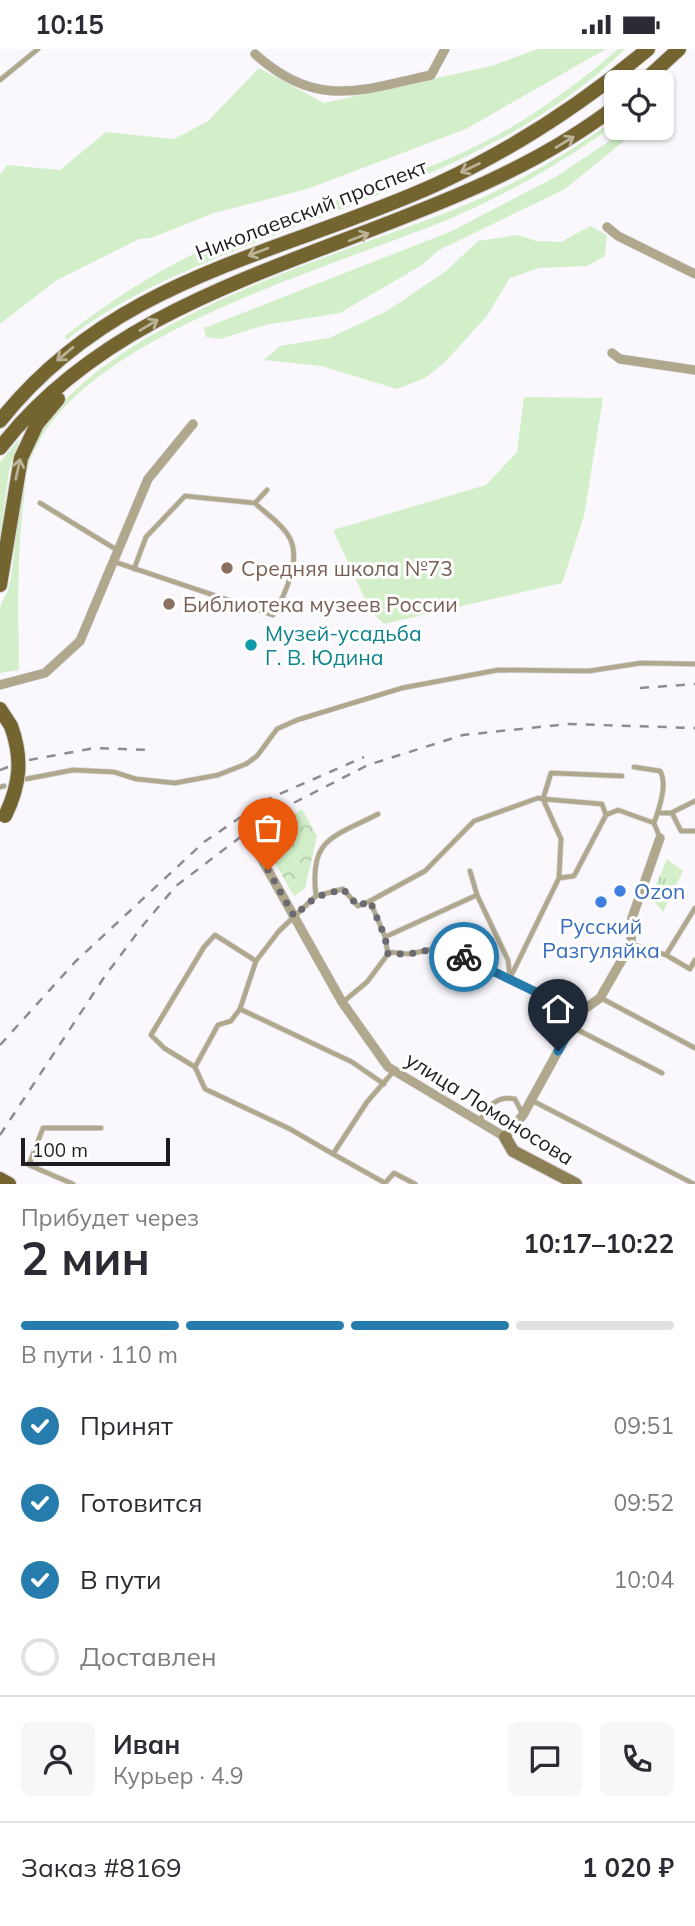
<!DOCTYPE html>
<html lang="ru">
<head>
<meta charset="utf-8">
<style>
	body { margin:0; font-family:Mulish,sans-serif; background:#f7f7f7; color:#2b2b33; height:100vh; display:flex; flex-direction:column; font-size:26px; white-space:nowrap }
	* { box-sizing:border-box; margin:0 }
	p { font-size:23px; color:#7c7c81 }
	.icon { flex:none; width:38px; height:38px; fill:none; stroke:currentColor; stroke-width:2; stroke-linecap:round; stroke-linejoin:round }
	.map { position:relative; height:1135px; overflow:hidden }
	.sheet { display:flex; flex-direction:column; background:#fff; flex:1 }
	.sheet>* { flex:none }
	.fabs { position:absolute; left:604px; top:21px; display:grid; gap:14px }
	.fabs a { display:grid; place-items:center; width:70px; height:70px; border-radius:10px; background:#fff; box-shadow:0 2px 5px #0004; font-size:35px }
	.scale { position:absolute; left:21px; bottom:18px; width:149px; box-sizing:border-box; padding-left:7px; border:4px solid #201c24; border-top:0; font-size:19px; line-height:24px; white-space:nowrap; color:#201c24; -webkit-text-stroke:5px #fff; paint-order:stroke }
	.pin { position:absolute; display:grid; place-items:center; width:60px; height:60px; color:#fff; margin:-72px -30px; border-radius:50% 50% 50% 0; rotate:-45deg; box-shadow:0 0 7px #0007 }
	.pin .icon { rotate:45deg }
	.courier { position:absolute; display:grid; place-items:center; width:70px; height:70px; margin:-35px; border:5px solid #267cac; border-radius:50%; background:#fff; color:#222; box-shadow:0 2px 9px #0007 }
	.head em { font-style:normal; font-weight:700 }
	.head div { display:flex; flex-direction:column-reverse }
	.head { display:flex; align-items:center; justify-content:space-between; height:119px; padding:0 21px }
	h1 { font-size:46px; font-weight:700; line-height:52px }
	.bar { display:grid; grid-template-columns:repeat(4,1fr); gap:10px 7px; align-content:center; height:84px; padding:0 21px }
	.bar i { height:9px; border-radius:5px; background:#e1e1e2 }
	.bar .active { background:#267cac }
	.bar p { grid-column:span 4 }
	.line { display:flex; align-items:center; gap:18px; padding:0 21px; border-top:2px solid #e1e1e2 }
	.line div { flex:1 }
	.round { display:grid; place-items:center; flex:none; width:74px; height:74px; border-radius:10px; background:#f7f7f7 }
	ol { padding:0 21px; list-style:none }
	li { display:flex; align-items:center; gap:21px; height:77px }
	li p { margin-inline-start:auto }
	li .icon { padding:7px; border-radius:50%; background:#267cac; color:#fff; stroke-width:4 }
	li:last-child { color:#7c7c81 }
	li i { width:38px; height:38px; border:4px solid #e1e1e2; border-radius:50% }
	.status { display:flex; justify-content:space-between; align-items:center; height:49px; padding:0 35px; background:#fff; direction:ltr }
	.status svg { height:19px; fill:currentColor }
	.map>svg:first-child { display:block }
</style>
</head>
<body>
<div class="status"><b>10:15</b><svg viewBox="0 0 49 12"><path d="M0 12V9h3v3zM5 12V6h3v6zM10 12V3h3v9zM15 12V0h3v12zM26 1h20v11H26zM47 4h2v5h-2z"/></svg></div>
<div class="map">
<svg width="695" height="1135" viewBox="0 0 695 1135">
	<defs>
		<pattern id="forest-crowns" width="20" height="18" patternUnits="userSpaceOnUse" patternTransform="scale(1.75)"><rect width="20" height="18" fill="#d2efca"/><path d="M2 6a3 3 0 1 1 6 0M12 15a3 3 0 1 1 6 0" fill="none" stroke="#b4ccad"/></pattern>
		<pattern id="park-tufts" width="24" height="20" patternUnits="userSpaceOnUse" patternTransform="scale(1.75)"><rect width="24" height="20" fill="#d2efca"/><path d="M3 7l-1-3M5 7V3M7 7l1-3M15 17l-1-3M17 17v-4M19 17l1-3" fill="none" stroke="#b4ccad"/></pattern>
	</defs>
	<rect width="100%" height="100%" fill="#faf8fd"/>
	<path fill="#d2efca" d="M538,0H606L466,80L307,140L214,164L151,189L139,190L57,231L0,275V126L7,116L60,121L106,83L174,90L208,72L259,19L324,54L491,17Z
		M618,0H625C527,96 395,139 270,188C198,216 128,243 66,291L65,287C106,255 152,224 200,202C285,164 378,142 464,103C520,77 572,40 618,0Z
		M616,69V75C569,109 518,139 465,163C346,217 74,282 29,415C24,428 25,444 23,457C17,512 18,565 19,621L0,624C0,604 0,580 0,560C1,553 6,547 8,541C21,494 10,440 33,395C99,271 335,209 460,158C515,136 568,105 616,69Z
		M629,79H640L565,140L439,201L422,216L340,264L265,276L220,290L206,288L204,279L452,182L557,127Z
		M590,177L607,186L605,207L587,217L539,219L510,229L486,268L445,313L425,329L397,340L321,317L264,311L280,297L329,289L387,262L446,222L478,192L518,186L537,192L561,193Z
		M524,348L603,349L584,467L562,534L384,575L371,563L333,481L486,436L517,403Z
		M20,389L9,422L0,490V413Z"/>
	<path fill="url(#forest-crowns)" d="M302,760L317,787L305,839L294,847L260,787Z"/>
	<path fill="url(#park-tufts)" d="M667,810L683,822L663,863L651,848Z"/>
	<g fill="none" stroke-linecap="round" stroke-linejoin="round">
		<defs>
			<path id="lane" d="M0,31L38,0
				M40,454L117,501
				M115,513L273,566C285,546 303,508 288,486C281,474 265,464 255,454L267,441
				M134,520L146,488L185,447L255,454
				M634,718L660,722C668,735 659,760 654,774
				M622,727L551,724L543,750L602,755L606,766L618,761L654,774L660,789
				M26,730L73,721L114,723L136,730L175,734L218,726L246,715L257,707L277,680L297,671L402,639L498,621L589,622L641,614L695,615
				M0,738L4,737
				M658,764H671L695,752
				M672,764L681,782H695
				M559,829L574,827L606,766
				M477,846L508,911L510,929
				M316,847L343,840L358,857L370,852
				M386,891L385,888L477,846L470,822
				M631,895L666,906L695,859
				M388,903L409,905L443,898L578,964
				M666,906L690,920L695,911
				M256,912L279,882L316,847C309,789 332,789 378,765
				M601,949L695,999
				M343,953L367,933L388,905L385,888L370,852L425,822L474,772L538,749L543,750L561,790L559,829L510,929
				M240,960L352,1013L384,1035
				M572,978L662,1024
				M195,1018L218,976L231,972L240,960L256,912L215,886L204,898L151,986L164,999L195,1018L205,1040L290,1080L333,1105L367,1053L393,1023
				M531,1051L694,1135
				M479,1072C488,1058 496,1046 515,1050L523,1066
				M333,1105L385,1134L394,1124L415,1135
				M73,1135L29,1116L43,1079H101"/>
			<path id="street" d="M255,5C316,60 359,42 431,26L445,0
				M607,178L618,187L695,225
				M612,304L620,310L695,321
				M0,636L45,624L80,592L148,430L193,375
				M255,798L342,953L388,1018L505,1088L523,1066L579,964L600,949L631,895L632,869L660,789"/>
			<path id="secondary" d="M505,1088L513,1102L576,1135"/>
			<path id="primary" d="M643,33L679,0
				M0,372C114,228 277,207 435,136C514,100 582,55 648,0
				M0,399C147,208 430,201 616,57
				M0,536L21,409L37,375L58,350
				M0,660L11,677
				M0,1130L9,1135"/>
		</defs>
		<use href="#lane" stroke="#d7d5da" stroke-width="6"/>
		<use href="#street" stroke="#d7d5da" stroke-width="10"/>
		<use href="#secondary" stroke="#d7d5da" stroke-width="14"/>
		<use href="#primary" stroke="#d7d5da" stroke-width="16"/>
		<use href="#lane" stroke="#b0a88c" stroke-width="4.5"/>
		<use href="#street" stroke="#b0a88c" stroke-width="9"/>
		<use href="#secondary" stroke="#8d8057" stroke-width="12"/>
		<use href="#primary" stroke="#74642f" stroke-width="14"/>
		<path stroke="#8e8b92" stroke-width="2.5" stroke-dasharray="9 9" stroke-linecap="butt" d="M640,639L695,635
			M29,711L95,699L150,701
			M0,721L8,718
			M0,996L75,913L204,793L266,751L364,708
			M0,1086L105,927L144,875L176,837L268,767L368,716L463,686L568,675L695,679"/>
		<defs>
			<path id="primary-bridge" d="M5,767C20,736 23,710 11,677"/>
		</defs>
		<use href="#primary-bridge" stroke="#d7d5da" stroke-width="16" stroke-linecap="butt"/>
		<use href="#primary-bridge" stroke="#74642f" stroke-width="14"/>
	</g>
	<defs><path id="oneway-shaft" d="M-6 0H5M1.5-3L5.5 0L1.5 3" fill="none" stroke-width="1.6" stroke-linecap="round" stroke-linejoin="round" transform="scale(1.75)"/></defs>
	<g stroke="#bab297">
		<use href="#oneway-shaft" transform="translate(565 93) rotate(-31)"/>
		<use href="#oneway-shaft" transform="translate(470 119) rotate(154)"/>
		<use href="#oneway-shaft" transform="translate(359 188) rotate(-21)"/>
		<use href="#oneway-shaft" transform="translate(258 203) rotate(159)"/>
		<use href="#oneway-shaft" transform="translate(149 276) rotate(-31)"/>
		<use href="#oneway-shaft" transform="translate(65 305) rotate(140)"/>
		<use href="#oneway-shaft" transform="translate(18 420) rotate(-78)"/>
	</g>
	<g fill="none" stroke-linecap="round" stroke-linejoin="round">
		<path stroke="#6c6970" stroke-width="7" stroke-dasharray="0 12.6" d="M268,821L294,867L316,848L343,840L358,857L370,852L385,888L388,905H409L443,898L464,908"/>
		<path stroke="#267cac" stroke-width="9" d="M464,908L579,964L558,1002"/>
	</g>
	<g fill="#8d6e63" stroke="#fff" stroke-width="2.5">
		<circle cx="227" cy="519" r="7"/>
		<circle cx="169" cy="555" r="7"/>
	</g>
	<circle fill="#0f9aa8" stroke="#fff" stroke-width="2.5" cx="251" cy="596" r="7"/>
	<g fill="#3f7fe0" stroke="#fff" stroke-width="2.5">
		<circle cx="620" cy="842" r="7"/>
		<circle cx="601" cy="853" r="7"/>
	</g>
	<g text-anchor="middle" dominant-baseline="central" stroke-width="6" stroke-linejoin="round" paint-order="stroke">
		<g font-size="21" fill="#201c24" stroke="#fff">
			<text transform="translate(311 160) rotate(-21)">Николаевский проспект</text>
			<text transform="translate(490 1059) rotate(32)">улица Ломоносова</text>
		</g>
		<g font-size="21" fill="#785e54" stroke="#fff" text-anchor="start">
			<text x="241" y="519">Средняя школа №73</text>
			<text x="183" y="555">Библиотека музеев России</text>
		</g>
		<g font-size="21" fill="#0d838f" stroke="#fff" text-anchor="start">
			<text x="265" y="584">Музей-усадьба<tspan x="265" dy="24">Г. В. Юдина</tspan></text>
		</g>
		<g font-size="21" fill="#366cbe" stroke="#fff" text-anchor="start">
			<text x="634" y="842">Ozon</text>
			<text x="601" y="877" text-anchor="middle">Русский<tspan x="601" dy="24">Разгуляйка</tspan></text>
		</g>
	</g>
</svg>
<div class="fabs">
<a><svg class="icon" aria-label="locate" viewBox="0 0 24 24"><circle cx="12" cy="12" r="6"/><path d="M12 2v4M12 18v4M2 12h4M18 12h4"/></svg></a>
</div>
<div class="scale">100 m</div>
<div class="pin" style="left:268px;top:821px;background:#ea580c"><svg class="icon" aria-label="bag" viewBox="0 0 24 24"><path d="M5 8h14l-1 12H6zM9 8a3 3 0 0 1 6 0"/></svg></div>
<div class="pin" style="left:558px;top:1002px;background:#1f2937"><svg class="icon" aria-label="home" viewBox="0 0 24 24"><path d="M3 11l9-7 9 7M6 9v11h12V9"/></svg></div>
<div class="courier" style="left:464px;top:908px"><svg class="icon" aria-label="bike" viewBox="0 0 24 24"><circle cx="6" cy="16" r="4"/><circle cx="18" cy="16" r="4"/><path d="M6 16l4-8h5l3 8M10 8l3 8H6M13 5h3"/></svg></div>
</div>
<section class="sheet">
<div class="head"><div><h1>2 мин</h1><p>Прибудет через</p></div><em>10:17–10:22</em></div>
<div class="bar"><i class="active"></i><i class="active"></i><i class="active"></i><i></i><p>В пути · 110 m</p></div>
<ol>
<li><svg class="icon" aria-label="check" viewBox="0 0 24 24"><path d="M5 12l5 5 9-10"/></svg>Принят<p>09:51</p></li>
<li><svg class="icon" aria-label="check" viewBox="0 0 24 24"><path d="M5 12l5 5 9-10"/></svg>Готовится<p>09:52</p></li>
<li><svg class="icon" aria-label="check" viewBox="0 0 24 24"><path d="M5 12l5 5 9-10"/></svg>В пути<p>10:04</p></li>
<li><i></i>Доставлен</li>
</ol>
<div class="line" style="height:126px"><a class="round"><svg class="icon" aria-label="person" viewBox="0 0 24 24"><circle cx="12" cy="8" r="4"/><path d="M4 21q1-7 8-7t8 7"/></svg></a><div><b>Иван</b><p>Курьер · 4.9</p></div><a class="round"><svg class="icon" aria-label="chat" viewBox="0 0 24 24"><path d="M4 5h16v11H9l-5 4z"/></svg></a><a class="round"><svg class="icon" aria-label="phone" viewBox="0 0 24 24"><path d="M5 4h4l2 5-3 2q2 4 5 5l2-3 5 2v4C11 20 4 13 5 4z"/></svg></a></div>
<div class="line" style="height:91px"><div>Заказ #8169</div><b>1 020 ₽</b></div>
</section>
</body>
</html>
